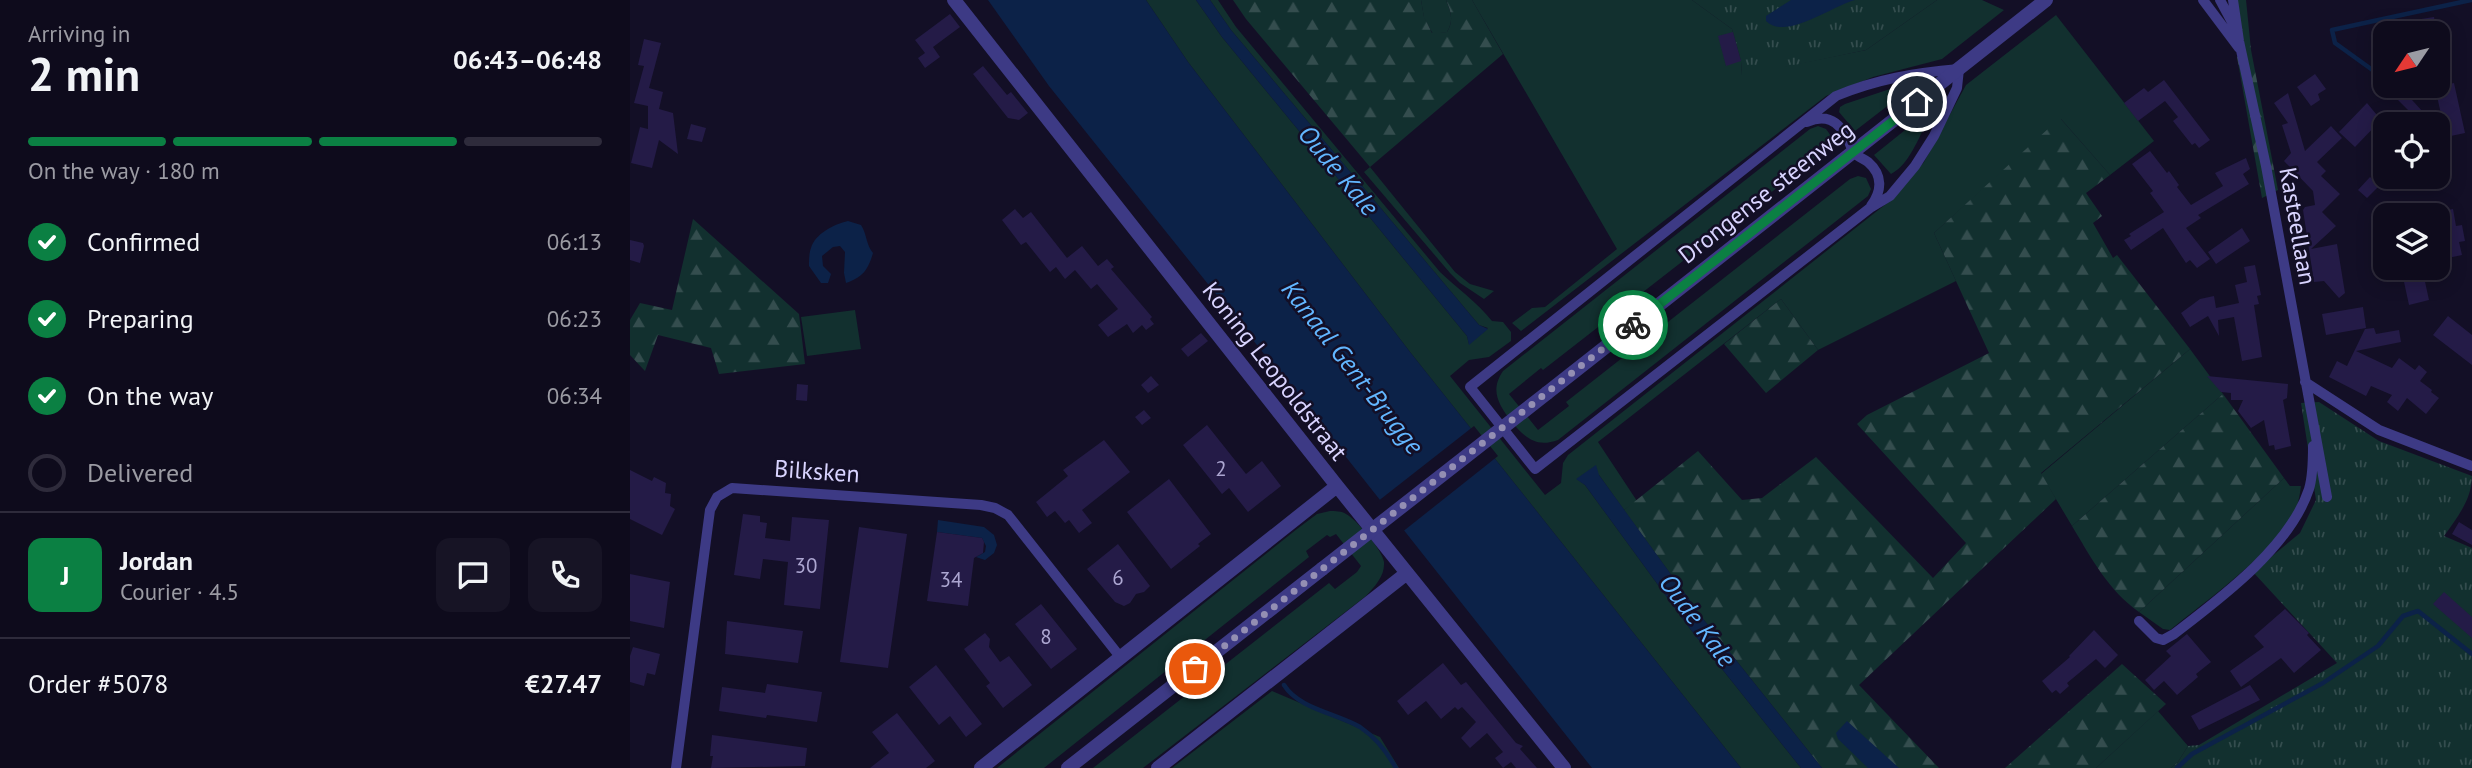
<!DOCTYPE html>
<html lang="en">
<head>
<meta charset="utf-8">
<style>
	body { margin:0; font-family:"PT Sans",sans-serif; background:#171425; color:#f1f3f6; height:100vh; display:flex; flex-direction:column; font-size:26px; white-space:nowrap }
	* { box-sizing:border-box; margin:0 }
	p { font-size:23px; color:#9b9ba3 }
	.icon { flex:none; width:38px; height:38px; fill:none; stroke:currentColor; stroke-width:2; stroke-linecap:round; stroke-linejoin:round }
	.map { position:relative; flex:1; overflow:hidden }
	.details { display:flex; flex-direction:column; background:#0e0b1c; width:630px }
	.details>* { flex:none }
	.needle { width:46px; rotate:235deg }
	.buttons { position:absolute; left:1743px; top:21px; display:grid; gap:14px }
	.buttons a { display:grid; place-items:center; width:77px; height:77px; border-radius:14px; background:#0e0b1c; box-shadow:0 4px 18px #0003,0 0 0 2px #2e2b3b; font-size:35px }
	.pin { position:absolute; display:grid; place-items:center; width:60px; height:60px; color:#fff; margin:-30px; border:4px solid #fff; border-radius:50%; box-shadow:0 2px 7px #0007 }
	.courier { position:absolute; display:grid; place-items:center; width:70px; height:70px; margin:-35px; border:5px solid #0b8043; border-radius:50%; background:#fff; color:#222; box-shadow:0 2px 9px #0007 }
	.overview em { font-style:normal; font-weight:700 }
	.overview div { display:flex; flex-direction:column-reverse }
	.overview { display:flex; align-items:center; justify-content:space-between; height:119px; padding:0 28px }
	h1 { font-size:46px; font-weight:700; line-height:52px }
	.bar { display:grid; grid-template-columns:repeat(4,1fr); gap:10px 7px; align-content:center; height:84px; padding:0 28px }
	.bar i { height:9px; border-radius:5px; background:#2e2b3b }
	.bar .selected { background:#0b8043 }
	.bar p { grid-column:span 4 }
	.line { display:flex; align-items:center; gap:18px; padding:0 28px; border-top:2px solid #2e2b3b }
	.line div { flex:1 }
	.round { display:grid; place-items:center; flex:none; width:74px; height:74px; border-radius:14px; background:#171425 }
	ol { padding:0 28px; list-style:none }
	li { display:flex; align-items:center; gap:21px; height:77px }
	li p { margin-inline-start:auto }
	li .icon { padding:7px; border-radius:50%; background:#0b8043; color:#fff; stroke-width:4 }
	li:last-child { color:#9b9ba3 }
	li i { width:38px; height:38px; border:4px solid #2e2b3b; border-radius:50% }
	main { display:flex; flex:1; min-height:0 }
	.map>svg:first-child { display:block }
</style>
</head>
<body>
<main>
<section class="details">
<div class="overview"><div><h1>2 min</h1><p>Arriving in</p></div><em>06:43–06:48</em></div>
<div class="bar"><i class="selected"></i><i class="selected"></i><i class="selected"></i><i></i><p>On the way · 180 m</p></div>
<ol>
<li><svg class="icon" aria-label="check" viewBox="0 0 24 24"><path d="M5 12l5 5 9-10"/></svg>Confirmed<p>06:13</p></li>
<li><svg class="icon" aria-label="check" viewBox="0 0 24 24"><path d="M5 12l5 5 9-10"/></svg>Preparing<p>06:23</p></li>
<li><svg class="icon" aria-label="check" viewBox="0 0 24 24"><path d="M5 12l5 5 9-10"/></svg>On the way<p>06:34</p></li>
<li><i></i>Delivered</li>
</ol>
<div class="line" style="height:126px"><b class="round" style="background:#0b8043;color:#fff">J</b><div><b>Jordan</b><p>Courier · 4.5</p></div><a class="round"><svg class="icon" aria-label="chat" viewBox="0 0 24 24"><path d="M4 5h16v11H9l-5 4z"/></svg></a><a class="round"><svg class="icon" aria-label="phone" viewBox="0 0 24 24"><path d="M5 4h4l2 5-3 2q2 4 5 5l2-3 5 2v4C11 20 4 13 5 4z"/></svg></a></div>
<div class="line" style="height:91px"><div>Order #5078</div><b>€27.47</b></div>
</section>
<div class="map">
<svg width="1842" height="768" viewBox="0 0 1842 768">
	<defs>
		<pattern id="forest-firs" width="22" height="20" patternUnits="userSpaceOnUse" patternTransform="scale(1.75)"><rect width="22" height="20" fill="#12302f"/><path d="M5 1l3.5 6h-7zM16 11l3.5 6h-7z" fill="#344d4e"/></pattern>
		<pattern id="park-tufts" width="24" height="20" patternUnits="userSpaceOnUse" patternTransform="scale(1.75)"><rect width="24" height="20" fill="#12302f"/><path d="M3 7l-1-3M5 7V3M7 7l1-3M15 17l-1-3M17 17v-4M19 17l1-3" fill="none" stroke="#344d4e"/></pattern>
	</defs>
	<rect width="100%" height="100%" fill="#130f26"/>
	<path fill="#12302f" d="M516,0H566L592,37L837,336L839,344L858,328L849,325L601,30L580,0H588L606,27L810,272C828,289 847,302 862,321L873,322L881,332V341L859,357L839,360L820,376L915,495L931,483L933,463L938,455L1261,200L1294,162L1336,85L1426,15L1524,141L1480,175L1431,119L1304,233L1326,281L1188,350L1151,299L968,442L1007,501L994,510L969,475L947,479L955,485L1061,630L1171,768H1111L780,352L558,62Z
		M791,0H816C821,12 824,20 817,32L803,34L794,18Z
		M842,0H1062L1102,29L1111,61L1112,75L1236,50L1307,0H1352L1374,10L1312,59L1243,77L1196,96L891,331L882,323L902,308L915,307L987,249Z
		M1263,88L1271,91L1269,97L1225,131L1209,112L1210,107L1215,104Z
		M1295,114L1298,115V120C1289,137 1279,165 1261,174L1244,155Z
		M1188,126L1196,129L1201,136L1198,148L913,370L911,368L879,394L908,430L939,406L936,402L1220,179L1228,176L1236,178L1241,189L1238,196L928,440C906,448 895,438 881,421C868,404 860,390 873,371L1180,129Z
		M740,167L825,272L840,284L864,291L854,299L830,283L820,273L734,172Z
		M225,310L231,349L177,356L171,317Z
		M1560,349L1593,394L1442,526L1411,474Z
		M1654,478L1660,486H1671C1670,493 1669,501 1666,508C1646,552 1578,599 1540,630L1533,629L1509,612Z
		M700,511C705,511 712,511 716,514C726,519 753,551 754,562C755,576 745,586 736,596L513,768H463L699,583L705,589L727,572L731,566L706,534L700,537L697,535L676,551L679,557L414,768H367L667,529L687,514Z
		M642,691L750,737L769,768H542Z
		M1528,711L1558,746L1548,762L1541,768H1466Z"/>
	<path fill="url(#forest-firs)" d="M603,0H791L794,17L802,33L817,32C824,21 821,11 816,0H842L873,54L740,167L616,19Z
		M1607,0H1616L1621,50L1648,190L1632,198L1607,57L1615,52Z
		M1430,118L1480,175L1456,193L1472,216L1463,223L1483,258L1487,255L1560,349L1411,473L1426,499L1229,685L1309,768H1192L1074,620L994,510L1068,451L1112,500L1132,498L1186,457L1303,578L1336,543L1227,424L1237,415L1359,353L1304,233Z
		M63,219L169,314L175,364L89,374L81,348L28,335L15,371L0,355V320L10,303L42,310Z
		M1151,299L1188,350L1136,393L1094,344Z
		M1593,394L1654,478L1509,612C1478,590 1462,559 1442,526Z
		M1492,664L1536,704L1466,768H1375Z"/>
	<path fill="url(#park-tufts)" d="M1062,0H1307L1236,50L1112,76L1111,61L1102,29Z
		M1689,402L1749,441L1842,476C1842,499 1827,518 1814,536L1842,548V768H1541L1548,762L1558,746L1569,745L1707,663L1623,572L1670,533L1686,500L1671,403Z"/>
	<path fill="#0c2248" d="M358,0H516L558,62L780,352L1111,768H962L663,390L419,86Z
		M566,0H580L601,30L849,325L858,329L839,345L837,336L592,37Z
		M1161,0H1225C1202,6 1155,41 1136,21V16Z
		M218,221L231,225C237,234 236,245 243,253C238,270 233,277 216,283L214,273L215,252L210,246L203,247L192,256L193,266L201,274L198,283H191L179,266C179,261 179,253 181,248C185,234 204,224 218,221Z
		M966,465L969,475L1074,620L1192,768H1171L1061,630L955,485L946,479Z
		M308,520L354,527L364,535L367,545L364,553L355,560L346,557L355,552L356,546L352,538L307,532Z
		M1217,721L1269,768H1238L1208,739L1206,733Z"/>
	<path fill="#130f26" d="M844,426L868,456L771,533L747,502Z"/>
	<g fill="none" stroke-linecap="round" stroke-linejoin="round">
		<path stroke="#0c2248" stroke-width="4.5" d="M1755,79L1705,43L1702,30L1841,0
			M654,685C669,709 706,713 730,727C745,737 757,752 766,768
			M1547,768L1562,754L1693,683L1748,646L1773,616L1788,611L1842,654"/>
	</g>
	<path fill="#241b47" d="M320,14L330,27L303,47L310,57L295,68L288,58L295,53L285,40Z
		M1804,17L1806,28L1787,31L1785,20Z
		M1103,32L1111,61L1096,66L1088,36Z
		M14,39L31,43L19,88L33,92L29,109L43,113L48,154L29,140L22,168L1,163L10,127L18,129V106L4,103L14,66L8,65Z
		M353,66L377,95L381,92L398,113L389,120L378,118L343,74Z
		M1685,74L1696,89L1688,94L1690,100L1681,106L1667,87Z
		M1534,80L1580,140L1569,148L1565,143L1562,145L1543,121L1548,117L1535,101L1508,121L1494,103L1514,88L1518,92Z
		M1824,83L1835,133L1816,137L1805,87Z
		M1772,89L1793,112L1786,118L1764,96Z
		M1658,93L1675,151L1701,126L1712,138L1687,162L1696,171L1691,176L1710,194L1692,212L1706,226L1681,249L1707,244L1715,293L1709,298L1694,281L1684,282L1673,210L1675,207L1685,205L1683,191L1654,161L1661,153L1652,125L1658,123L1644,103Z
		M1737,103L1751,120L1725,147L1709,132Z
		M61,124L76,128L72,142L57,139Z
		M1520,151L1537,173L1539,171L1549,185L1547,187L1561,205L1593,186L1585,173L1616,158L1620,169L1613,174L1619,184L1568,215L1571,218L1556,228L1580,259L1567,268L1560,260L1556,263L1533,228L1501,250L1494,240L1501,236L1499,234L1534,212L1520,193L1523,191L1502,164Z
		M1740,177L1749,186L1737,198L1728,190Z
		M385,209L393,218L401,212L437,258L452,246L468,266L477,259L484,267L481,269L522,317L520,319L524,324L516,330L512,325L503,333L497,324L478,337L468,325L488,309L467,284L461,289L445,270L435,279L426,267L420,272L396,242L391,245L372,220Z
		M1823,209L1826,226L1832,225L1835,241L1829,242L1832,255L1813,259L1808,233V212Z
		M1612,228L1620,241L1586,264L1578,252Z
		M0,240L13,243L14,246L10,263L0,260Z
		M1625,265L1631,295L1627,296L1629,304L1624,305L1632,357L1612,361L1604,317L1588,320L1589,336L1578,316L1560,327L1551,313L1570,299L1584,296L1586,308L1609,303L1605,285L1617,282L1614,267Z
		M1771,268H1792L1799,300L1779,305Z
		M1733,307L1736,328L1696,335L1692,314Z
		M1818,316L1842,335V365L1803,335Z
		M1744,328L1746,334L1769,330L1771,342L1726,351L1762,368L1769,358L1785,370L1789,365L1797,372L1790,381L1802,390L1801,392L1809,398L1796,414L1777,398L1768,411L1757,402L1762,395L1741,386L1736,396L1699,377L1707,361L1717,366L1735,329Z
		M571,333L578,341L558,357L551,349Z
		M521,376L529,385L518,393L511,385Z
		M1577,376L1658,384L1657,398L1653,400L1661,446L1645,450L1644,445L1639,446L1634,420L1621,428L1608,411L1613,400H1601V393L1591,392Z
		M167,384L178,385L177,401L166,400Z
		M514,410L521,418L512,425L505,417Z
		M577,425L616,474L632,461L651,486L618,512L599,488L592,494L553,445Z
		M474,440L500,472L452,510L462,523L449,533L439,520L435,523L425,511L417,517L406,502L438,476L433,470Z
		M0,470L22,481L24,477L36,483L35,493L41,494L40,506L45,509L32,535L0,519Z
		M539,479L581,534L568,544L570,546L541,569L497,512Z
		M113,514L130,516V522L137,523L135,538L160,541L162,517L199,520L190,609L154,605L158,562L133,559L130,579L104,575Z
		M1829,522L1842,530V545L1822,534Z
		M229,527L277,534L258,668L210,662Z
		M307,532L352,538L354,542L353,553L344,558L338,606L297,601Z
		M488,544L520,586L514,592L506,594L500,603L494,606L485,602L457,569Z
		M0,574L40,582L34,628L0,621Z
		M1814,592L1842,617V638L1803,604Z
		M411,604L447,649L421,669L385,624Z
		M1655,609L1679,633L1677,635L1691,650L1664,673L1651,658L1611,687L1600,671L1634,647L1624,636Z
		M97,621L173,631L168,663L95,654Z
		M1464,630L1488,655L1475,668L1466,659L1437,683L1439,686L1430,694L1426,690L1422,693L1412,681L1440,657L1439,656Z
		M355,633L360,639L359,647L370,662L379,656L402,685L373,708L356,686L360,683L334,649Z
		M1557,634L1581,662L1566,674L1568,677L1547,695L1534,681L1524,690L1515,680L1541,656L1536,651Z
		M3,647L30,654L25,675L17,673L14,686L0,682V656Z
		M813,663L831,685L836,682L886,743L893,746L890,749L907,768H886L881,762L873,768L865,758L873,752L857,733L840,748L831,738L846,722L832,707L828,710L825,707L811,719L796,701L778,715L767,701Z
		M306,665L352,724L336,737L320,716L309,725L279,687Z
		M137,684L192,692L187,722L137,715L136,718L89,711L92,687L135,693Z
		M1620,685L1630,700L1569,730L1561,716Z
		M267,713L305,761L296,768H240L259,753L242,732Z
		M82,735L177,748L175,766L81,768L83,756H80Z"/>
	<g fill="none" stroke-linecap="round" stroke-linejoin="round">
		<path stroke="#3d3a85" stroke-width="10" d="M1573,0L1609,48
			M1590,0L1604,26
			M1603,0L1609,41L1636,166L1697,497
			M1329,69L1327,88L1304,136L1285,166L1260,196L1240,208L905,469L840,387L1206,96C1247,79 1284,73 1329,69Z
			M1177,122C1195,114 1208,120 1217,138C1220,142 1221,149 1224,153C1228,157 1234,159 1238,162C1253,175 1252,191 1241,206
			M1675,382L1749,430L1842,466
			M1509,621L1526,638L1533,640L1544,634C1591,598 1660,547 1679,489C1683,476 1683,459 1683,446
			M46,768L80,510L87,497L102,488L351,505L365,508L378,515L491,658"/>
		<path stroke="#3d3a85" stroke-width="14" d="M324,0L707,486L934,768
			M917,393L1416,0
			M351,768L707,486
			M438,768L692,569
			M528,768L777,573"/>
		<path stroke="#3d3a85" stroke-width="14" d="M692,569L917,393"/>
	</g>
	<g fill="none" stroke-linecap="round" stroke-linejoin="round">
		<path stroke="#948fb3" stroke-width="7" stroke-dasharray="0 12.6" d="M565,669L1003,325"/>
		<path stroke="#0b8043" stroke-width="9" d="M1003,325L1287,102"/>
	</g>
	<g text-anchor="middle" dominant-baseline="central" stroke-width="5" stroke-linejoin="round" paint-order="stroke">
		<g font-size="21" fill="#aca6d1">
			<text x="591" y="468">2</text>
			<text x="176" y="565">30</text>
			<text x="488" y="577">6</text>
			<text x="321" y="579">34</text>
			<text x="416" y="636">8</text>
		</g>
		<g font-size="24" fill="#d9d4ff" stroke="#130f26">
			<text transform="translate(1136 192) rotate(-38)">Drongense steenweg</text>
			<text transform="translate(1668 226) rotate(80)">Kasteellaan</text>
			<text transform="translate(645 371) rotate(52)">Koning Leopoldstraat</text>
			<text transform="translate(187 471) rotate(4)">Bilksken</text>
		</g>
		<g font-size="26" font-style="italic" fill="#62b6ff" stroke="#130f26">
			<text transform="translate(709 170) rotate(50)">Oude Kale</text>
			<text transform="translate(723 367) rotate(52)">Kanaal Gent-Brugge</text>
			<text transform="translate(1068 620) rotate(53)">Oude Kale</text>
		</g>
	</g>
</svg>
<div class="buttons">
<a><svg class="needle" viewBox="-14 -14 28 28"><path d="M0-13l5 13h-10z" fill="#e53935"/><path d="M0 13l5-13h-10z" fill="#9b9ba3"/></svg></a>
<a><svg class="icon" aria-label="locate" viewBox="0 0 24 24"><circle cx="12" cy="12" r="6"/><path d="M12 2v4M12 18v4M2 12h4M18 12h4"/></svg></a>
<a><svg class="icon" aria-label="layers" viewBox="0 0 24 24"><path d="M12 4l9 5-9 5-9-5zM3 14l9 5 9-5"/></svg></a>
</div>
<div class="pin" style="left:565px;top:669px;background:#ea580c"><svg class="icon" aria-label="bag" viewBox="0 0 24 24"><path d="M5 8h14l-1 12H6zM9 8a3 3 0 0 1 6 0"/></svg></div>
<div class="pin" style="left:1287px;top:102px;background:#1f2937"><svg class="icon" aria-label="home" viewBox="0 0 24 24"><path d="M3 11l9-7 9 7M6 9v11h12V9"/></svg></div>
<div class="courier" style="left:1003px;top:325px"><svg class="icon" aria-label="bike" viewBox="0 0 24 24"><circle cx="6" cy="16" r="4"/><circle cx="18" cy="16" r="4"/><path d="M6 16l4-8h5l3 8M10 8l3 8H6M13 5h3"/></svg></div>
</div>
</main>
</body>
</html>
